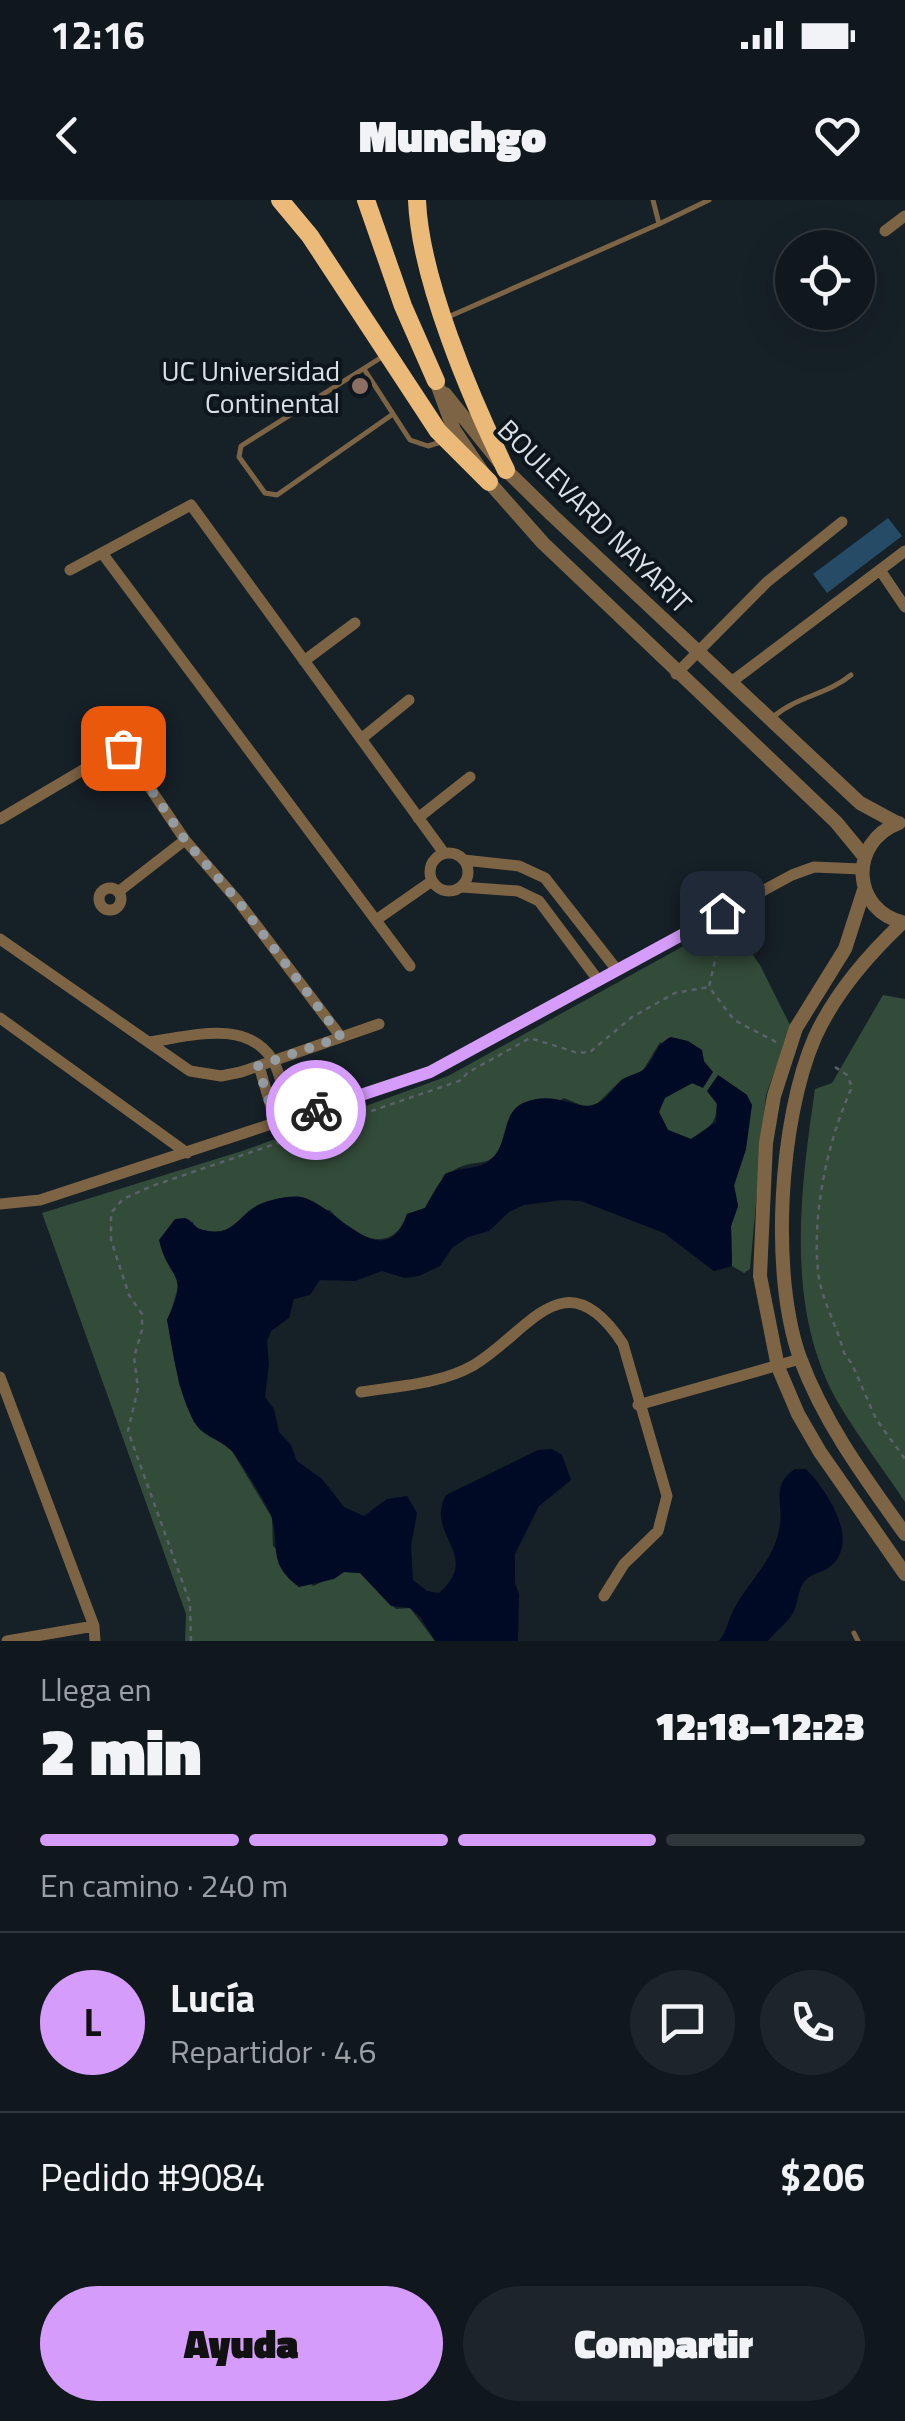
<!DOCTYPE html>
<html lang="es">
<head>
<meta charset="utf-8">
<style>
	body { margin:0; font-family:"Titillium Web",sans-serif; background:#1e252a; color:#f1f3f6; height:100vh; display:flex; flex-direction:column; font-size:38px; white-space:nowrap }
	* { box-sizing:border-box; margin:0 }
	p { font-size:32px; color:#9ca0a4 }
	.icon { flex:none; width:55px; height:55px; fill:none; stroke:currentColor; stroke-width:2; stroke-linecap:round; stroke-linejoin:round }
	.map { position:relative; height:1441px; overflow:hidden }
	.sheet { display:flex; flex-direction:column; background:#10181d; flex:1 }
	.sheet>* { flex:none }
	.buttons { position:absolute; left:775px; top:30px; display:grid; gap:20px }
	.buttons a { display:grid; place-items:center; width:100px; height:100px; border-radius:50%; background:#10181d; box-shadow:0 10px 40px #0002,0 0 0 2px #30373b; font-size:50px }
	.pin { position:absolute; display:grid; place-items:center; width:85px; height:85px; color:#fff; margin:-42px; border-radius:20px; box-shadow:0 5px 15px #0006 }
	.courier { position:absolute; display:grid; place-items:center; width:100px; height:100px; margin:-50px; border:8px solid #d59cfb; border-radius:50%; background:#fff; color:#222; box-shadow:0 2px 12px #0007 }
	.overview em { font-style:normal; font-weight:800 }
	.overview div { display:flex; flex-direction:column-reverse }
	.overview { display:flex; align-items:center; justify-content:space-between; height:170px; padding:0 40px }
	h1 { font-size:65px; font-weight:800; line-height:75px }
	.bar { display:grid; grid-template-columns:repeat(4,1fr); gap:15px 10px; align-content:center; height:120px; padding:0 40px }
	.bar i { height:12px; border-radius:8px; background:#30373b }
	.bar .on { background:#d59cfb }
	.bar p { grid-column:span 4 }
	.line { display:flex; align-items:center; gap:25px; padding:0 40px; border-top:2px solid #30373b }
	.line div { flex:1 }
	.round { display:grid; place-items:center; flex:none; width:105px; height:105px; border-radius:52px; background:#1e252a }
	.cta { display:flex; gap:20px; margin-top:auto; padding:20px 40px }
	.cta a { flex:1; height:115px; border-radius:60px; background:#d59cfb; color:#111; font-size:40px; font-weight:800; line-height:115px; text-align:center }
	.cta a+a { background:#1e252a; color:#f1f3f6 }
	.status { display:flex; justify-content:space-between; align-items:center; height:70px; padding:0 50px; background:#10181d; direction:ltr }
	.status svg { height:28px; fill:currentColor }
	header { display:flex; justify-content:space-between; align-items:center; height:130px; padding:0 40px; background:#10181d; font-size:45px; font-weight:800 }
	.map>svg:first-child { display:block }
</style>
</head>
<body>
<div class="status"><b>12:16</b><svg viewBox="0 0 49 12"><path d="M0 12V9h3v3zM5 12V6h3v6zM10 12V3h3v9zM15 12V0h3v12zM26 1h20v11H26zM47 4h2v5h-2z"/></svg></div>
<header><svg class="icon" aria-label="back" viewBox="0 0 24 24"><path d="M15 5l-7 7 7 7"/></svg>Munchgo<svg class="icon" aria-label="heart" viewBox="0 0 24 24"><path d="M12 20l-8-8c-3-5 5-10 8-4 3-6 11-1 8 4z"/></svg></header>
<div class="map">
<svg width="905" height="1441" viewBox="0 0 905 1441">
	<rect width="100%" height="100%" fill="#162027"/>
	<path fill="#334b39" d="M729,721L760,765L791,827L766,895L750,1069L744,1073L732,1066L731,1026L738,1006L734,986L746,949L747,895L718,875C712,908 728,920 691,939L668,930L659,912L664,898L693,883L703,887L660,842L642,872L622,879L598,903L586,907L564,898L506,933C494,973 482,956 456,969C440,977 433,993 425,1008L407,1014C392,1058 352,1036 330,1010L249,1011C236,1031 219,1035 196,1028L192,1021C183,1054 181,1089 167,1120L173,1139L179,1184L194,1222L232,1251L272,1318L273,1346L313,1386L344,1372L361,1373L396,1409L410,1408L435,1441H185L186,1414L42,1013L242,951L448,876Z
		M883,795L905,799V1302C884,1270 860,1239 840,1206C784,1112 800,992 815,889L832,883Z"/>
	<path fill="#000a24" d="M671,837L688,841L702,850L704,861L713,872L703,888L692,883L665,898L659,912L668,930L691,939L716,922L717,904L707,891L718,875L747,895L752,905L746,949L734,985L738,1006L731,1026L732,1066L714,1071L664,1033L581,1001L562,1000L524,1005L509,1012L489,1031L468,1037L452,1048L440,1066L419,1076L405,1078L382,1071L355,1081L320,1080L310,1095L294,1099L289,1118L271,1131L267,1142L269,1165L265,1197L274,1209L279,1232L291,1245L297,1261L322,1279L344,1307L364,1316L387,1299L407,1296L417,1313L411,1346L413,1380L427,1391L439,1393C483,1355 424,1335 446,1295L538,1250L552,1249L562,1255L571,1280L539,1306L515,1354V1383L519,1394L518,1441H435L420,1417L410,1408L391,1406L360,1373L344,1372L334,1379L299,1387C267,1363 280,1348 272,1318C270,1309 239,1259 232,1251C222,1240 203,1237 195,1223C178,1194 173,1152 167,1120C191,1071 168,1081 159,1040L175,1019L185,1018C193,1021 194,1028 203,1030C226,1037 234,1024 249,1011C260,1001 287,995 301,997C333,1002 385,1080 407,1014L425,1008L445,974C459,967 478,970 489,961C510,945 500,914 523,903C558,888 579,914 598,903C608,898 613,888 621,881C628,874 640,875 647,866C657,854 656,844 671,837Z
		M795,1269H806C826,1290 861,1339 831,1366C823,1373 812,1372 804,1382C798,1390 798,1402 794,1411C789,1422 775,1431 768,1441H719C727,1432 727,1423 732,1413C747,1382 775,1361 780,1325C783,1302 771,1285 795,1269Z"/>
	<path fill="#254b66" d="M888,318L902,336L827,393L813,374Z"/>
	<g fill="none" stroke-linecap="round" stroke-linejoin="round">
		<path stroke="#596268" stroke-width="2.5" stroke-dasharray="5 5" stroke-linecap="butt" d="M754,729L745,719L721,734L709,787L734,820L776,842
			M835,867L847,875L852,887C828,940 812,1012 818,1071C821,1100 837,1125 844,1153L852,1164L876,1219L905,1259
			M191,1441L190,1403L128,1231L138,1188L134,1157L142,1130V1114L129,1095L111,1040V1013L123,999L152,986L462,880L467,873L530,838L578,853L590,852L632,817L675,793L709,787"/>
		<path stroke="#7c6445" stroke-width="5" d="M659,24L709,0
			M448,117L659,24L653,0
			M382,157L241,246L239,257L265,293L277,295L393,214
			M364,169L410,240L428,246L441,242
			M773,517C797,496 827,495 851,475
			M854,1433L858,1441"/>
		<path stroke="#7c6445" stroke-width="11" d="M885,31L905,16
			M102,353L410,766
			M70,370L191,305L444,653
			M880,370L905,407
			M304,461L355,423
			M676,474L767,382L842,322
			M730,483L905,351
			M361,539L409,500
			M123,548L185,640L238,701L341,837
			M418,618L470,577
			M0,619L147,532
			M430 672a19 19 0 1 1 38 0a19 19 0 1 1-38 0Z
			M464,660L519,666L545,678L617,770
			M462,687L518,691L539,701L598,780
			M99 699a11 11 0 1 1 22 0a11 11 0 1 1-22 0Z
			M118,692L185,640
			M376,720L432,681
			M0,739L190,871L221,876L241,872L379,824
			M0,818L187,953
			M149,842C188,837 246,818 272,859C282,875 285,901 290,919
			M259,866L276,924
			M0,1004L40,1000L430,872L792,675L814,667L861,669
			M0,1177L94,1426L95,1441
			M361,1192C398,1186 441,1184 474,1165C529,1132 565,1055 623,1144L667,1296L658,1331L624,1364L604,1396
			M638,1205L800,1159
			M7,1441L94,1426"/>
		<path stroke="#7c6445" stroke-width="14" d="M436,181L454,230L489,282L543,343L836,622L864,656
			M445,194L506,270L552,315L860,603L897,623
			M899,623C848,642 851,711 905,723
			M864,690L845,749L796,828L774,896L766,943L760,1076L778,1167L798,1214L820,1252L905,1374
			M902,723C867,756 835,793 815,837C779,919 770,1075 800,1158C824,1223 865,1278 905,1334"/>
		<path stroke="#ecba78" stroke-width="18" d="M280,0L310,36L438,231L489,282
			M366,0L403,106L436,181
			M417,0C420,79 471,198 506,270"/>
	</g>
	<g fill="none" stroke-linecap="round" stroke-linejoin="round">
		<path stroke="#959da3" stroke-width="10" stroke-dasharray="0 18" d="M123,548L185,640L238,701L341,837L258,866L276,924L316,910"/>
		<path stroke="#d59cfb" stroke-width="12" d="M316,910L430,872L722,713"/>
	</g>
	<circle fill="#8d6e63" stroke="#0d161d" stroke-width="4" cx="360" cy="186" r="10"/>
	<g text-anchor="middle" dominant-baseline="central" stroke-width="8" stroke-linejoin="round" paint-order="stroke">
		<g font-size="28" fill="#dae1e6" stroke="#0d161d" text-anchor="end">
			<text x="340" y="170">UC Universidad<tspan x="340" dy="32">Continental</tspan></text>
		</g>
		<g font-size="28" fill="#dae1e6" stroke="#0d161d">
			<text transform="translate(595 316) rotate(45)">BOULEVARD NAYARIT</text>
		</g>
	</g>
</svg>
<div class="buttons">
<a><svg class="icon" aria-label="locate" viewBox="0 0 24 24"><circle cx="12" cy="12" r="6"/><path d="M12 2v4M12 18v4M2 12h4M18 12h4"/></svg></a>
</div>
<div class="pin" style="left:123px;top:548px;background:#ea580c"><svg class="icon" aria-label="bag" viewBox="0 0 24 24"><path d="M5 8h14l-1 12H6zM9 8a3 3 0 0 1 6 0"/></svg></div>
<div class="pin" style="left:722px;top:713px;background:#1f2937"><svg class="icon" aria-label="home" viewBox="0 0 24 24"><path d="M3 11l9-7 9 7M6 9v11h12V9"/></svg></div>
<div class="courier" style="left:316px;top:910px"><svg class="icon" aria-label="bike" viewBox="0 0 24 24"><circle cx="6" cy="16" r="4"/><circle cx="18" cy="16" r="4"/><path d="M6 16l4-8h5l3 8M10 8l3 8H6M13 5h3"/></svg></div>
</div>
<section class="sheet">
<div class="overview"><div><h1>2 min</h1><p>Llega en</p></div><em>12:18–12:23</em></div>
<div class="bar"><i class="on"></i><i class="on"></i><i class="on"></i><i></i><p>En camino · 240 m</p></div>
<div class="line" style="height:180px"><b class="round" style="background:#d59cfb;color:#111">L</b><div><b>Lucía</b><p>Repartidor · 4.6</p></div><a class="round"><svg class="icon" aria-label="chat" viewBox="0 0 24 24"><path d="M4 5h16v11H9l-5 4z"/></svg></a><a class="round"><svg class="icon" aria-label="phone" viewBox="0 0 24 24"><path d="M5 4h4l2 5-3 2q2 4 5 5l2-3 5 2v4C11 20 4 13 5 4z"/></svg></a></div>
<div class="line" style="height:130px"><div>Pedido #9084</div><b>$206</b></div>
<div class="cta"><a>Ayuda</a><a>Compartir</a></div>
</section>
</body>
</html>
